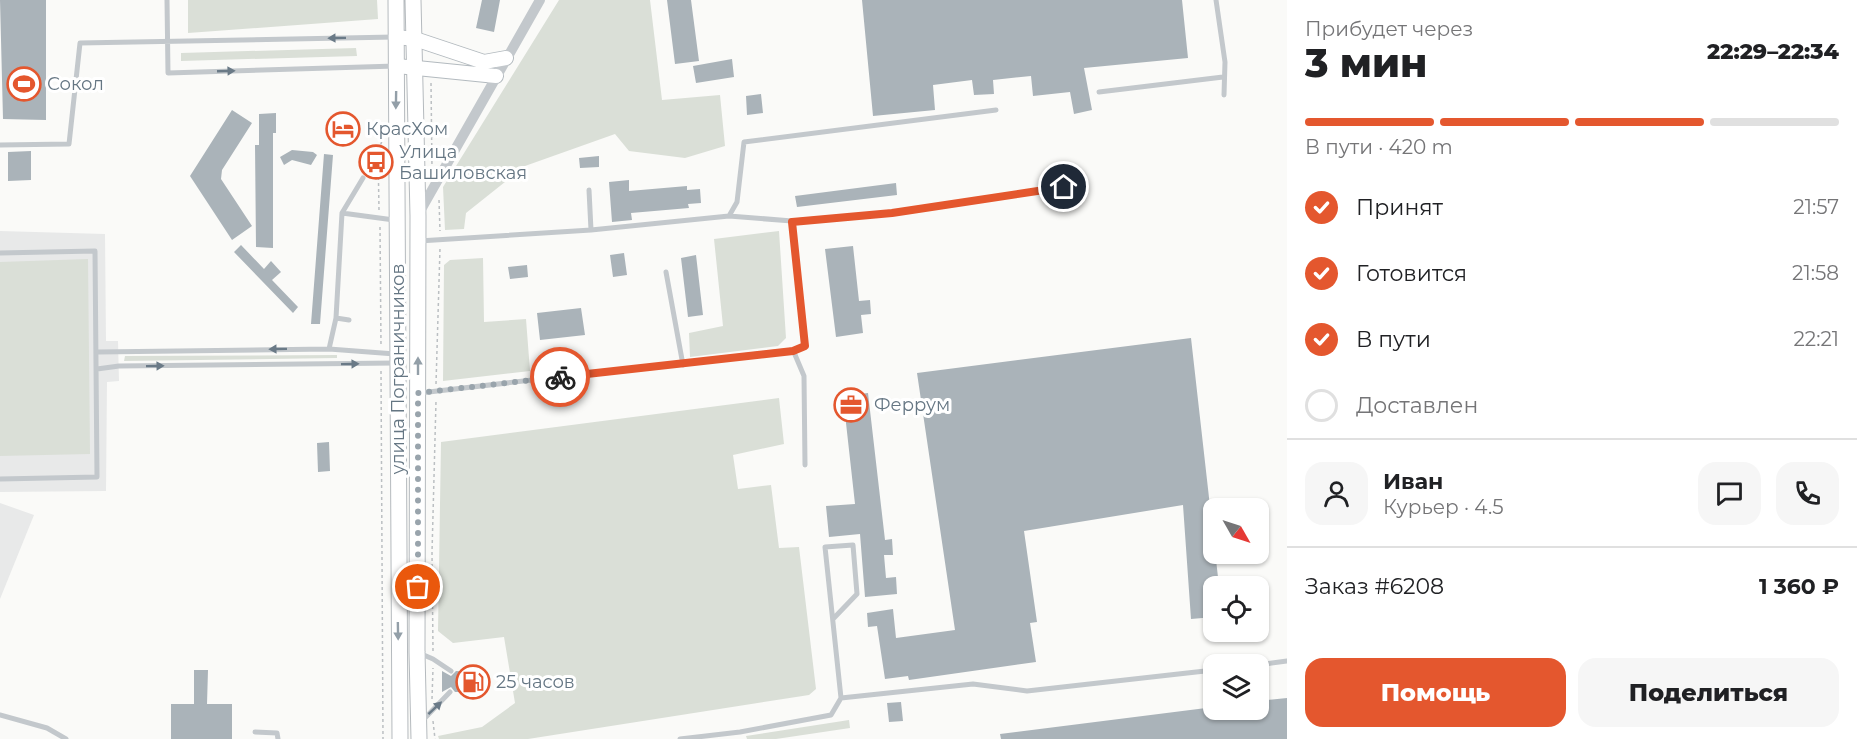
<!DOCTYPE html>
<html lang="ru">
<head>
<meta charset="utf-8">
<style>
	body { margin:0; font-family:Montserrat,sans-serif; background:#f6f6f6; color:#202124; height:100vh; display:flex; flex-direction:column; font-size:22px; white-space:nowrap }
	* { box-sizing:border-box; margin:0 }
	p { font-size:20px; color:#757577 }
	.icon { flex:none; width:33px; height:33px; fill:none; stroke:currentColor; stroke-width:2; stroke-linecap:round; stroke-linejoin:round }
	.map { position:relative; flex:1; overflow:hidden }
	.sheet { display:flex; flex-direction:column; background:#fff; width:570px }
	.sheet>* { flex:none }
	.needle { width:39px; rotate:129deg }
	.fabs { position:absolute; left:1203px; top:498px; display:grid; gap:12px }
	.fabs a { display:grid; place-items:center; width:66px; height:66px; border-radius:12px; background:#fff; box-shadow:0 2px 4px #0004; font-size:30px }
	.pin { position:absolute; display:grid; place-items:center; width:51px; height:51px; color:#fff; margin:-26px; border:3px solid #fff; border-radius:50%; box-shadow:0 2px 6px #0007 }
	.courier { position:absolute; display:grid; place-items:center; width:60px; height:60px; margin:-30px; border:4px solid #e4572e; border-radius:50%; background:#fff; color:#222; box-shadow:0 2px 8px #0007 }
	.head em { font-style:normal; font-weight:800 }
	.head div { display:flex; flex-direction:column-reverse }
	.head { display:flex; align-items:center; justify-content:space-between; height:102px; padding:0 18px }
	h1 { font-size:39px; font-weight:800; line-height:45px }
	.bar { display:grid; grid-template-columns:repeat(4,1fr); gap:9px 6px; align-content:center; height:72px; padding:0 18px }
	.bar i { height:8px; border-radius:4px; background:#e0e0e0 }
	.bar .selected { background:#e4572e }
	.bar p { grid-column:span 4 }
	.line { display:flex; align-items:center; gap:15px; padding:0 18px; border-top:2px solid #e0e0e0 }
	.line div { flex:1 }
	.round { display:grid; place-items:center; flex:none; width:63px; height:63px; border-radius:18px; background:#f6f6f6 }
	ol { padding:0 18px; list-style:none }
	li { display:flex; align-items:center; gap:18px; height:66px }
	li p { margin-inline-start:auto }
	li .icon { padding:6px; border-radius:50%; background:#e4572e; color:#fff; stroke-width:4 }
	li:last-child { color:#757577 }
	li i { width:33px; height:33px; border:3px solid #e0e0e0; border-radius:50% }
	.primary-button { display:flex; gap:12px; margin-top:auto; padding:12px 18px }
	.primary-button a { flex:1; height:69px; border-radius:18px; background:#e4572e; color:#fff; font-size:24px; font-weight:800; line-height:69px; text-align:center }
	.primary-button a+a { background:#f6f6f6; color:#202124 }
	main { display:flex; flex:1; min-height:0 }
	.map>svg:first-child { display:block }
</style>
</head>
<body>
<main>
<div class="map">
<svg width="1287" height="739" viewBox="0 0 1287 739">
	<rect width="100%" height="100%" fill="#fafaf8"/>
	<path fill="#e8e9e9" d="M0,231L105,234L106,341H118L119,381L107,382L106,491L0,492Z
		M0,503L34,515L0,599Z"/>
	<path fill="#dadfd7" d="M188,0H377L378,19L188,33Z
		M559,0H650L662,100L720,95L725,146L685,158L629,151L615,134L525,166L466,213L464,229L445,230L443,187Z
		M356,48L357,56L181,61V53Z
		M779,231L786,338L778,346L690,357L689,333L723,326L714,239Z
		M483,258L484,322L526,319L530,371L443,381L444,265L450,260Z
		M88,259L90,454L0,456V262Z
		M337,355V358L124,361L125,356Z
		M779,398L784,444L733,455L738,489L771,485L779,548L799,547L816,689L809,695L528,739H439L438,736L482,727L515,703L504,637L453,643L438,631L441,442Z
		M849,720L850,728L776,739H747L746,736Z"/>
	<path fill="#aab3b9" d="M0,0H46V120L3,119Z
		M482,0H500L494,32L476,28Z
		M667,0H691L699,61L675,64Z
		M862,0H1182L1188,58L1084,68L1092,110L1074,114L1070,92L1033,96L1031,76L993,80L994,94L974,95L972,80L933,85L935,110L873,116Z
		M732,59L734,77L696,83L693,66Z
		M761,94L763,113L747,115L746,96Z
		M232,110L252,123L222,170L221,179L252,226L232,240L190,176Z
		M276,113V133H273V248L256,247L255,145H259V114Z
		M336,114L352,115V143L336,142Z
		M292,150L313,152L317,155L311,165L292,160L284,165L280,157Z
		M31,151V180L8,181V152Z
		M324,154L333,155L320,324H311Z
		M599,156V167L580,168L579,158Z
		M629,180V191L687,186V190L700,189L701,203L688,204L689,208L631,213L632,220L612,222L609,182Z
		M896,183L897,195L797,207L795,196Z
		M241,245L264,269L271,261L281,272L272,280L298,307L293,313L234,252Z
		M853,246L859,301L870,300L871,314L861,315L863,333L836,337L825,249Z
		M624,253L627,275L613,277L610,255Z
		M696,255L703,315L688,317L681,258Z
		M527,265L528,277L510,279L508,267Z
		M581,308L585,335L540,340L537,313Z
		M1191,338L1219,586H1214V617L1191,619L1183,505L1024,531L1037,622L1030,623L1036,662L909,680L908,676L885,679L877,626L868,627L867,613L893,609L896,638L955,630L917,373Z
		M868,393L885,540L892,539L893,555H884L886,578L896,577L897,594L865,597L860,534L829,537L826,506L855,504L843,396Z
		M329,442L330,471L318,472L317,443Z
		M194,670H208L207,704H232V739H171V704H194Z
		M442,671L451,676L456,671L475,672L477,676L474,692H455L451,687L442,692Z
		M1287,698V739H1001L1000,734L1214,707V710H1258V701Z
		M901,702L903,721L889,722L887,703Z"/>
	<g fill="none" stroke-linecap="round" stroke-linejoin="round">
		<defs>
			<path id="secondary" d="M396,37L415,39L484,62L506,58
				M397,66L496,76"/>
			<path id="primary" d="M396,0L400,739
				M413,0L418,216L417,652L419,739"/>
		</defs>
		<use href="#secondary" stroke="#b3babf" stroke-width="16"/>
		<use href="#primary" stroke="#b5babe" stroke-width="17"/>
		<path stroke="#bbbfc2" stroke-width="1.5" stroke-dasharray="3 3" stroke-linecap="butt" d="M431,83L432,168
			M439,200L440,231
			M379,210L378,152L383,138
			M380,227L381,345
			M381,371L383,739
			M436,384L440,248
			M433,651L432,553L436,401
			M432,699L433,668
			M433,721L435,739"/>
		<path stroke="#c3c8cc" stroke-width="5" d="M167,0L168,73L396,66
			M1216,0L1225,62L1224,95
			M1099,92L1223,77
			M0,145L69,144L80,43L394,37
			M589,190L591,230
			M342,213L394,220
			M729,216L737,202L744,142L996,110
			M792,221L892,213L1064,187
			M419,241L591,230L729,216L792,221L805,346L793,350L420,393
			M0,253L95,251L97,477L0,479
			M666,272L683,365
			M336,318L349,320
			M329,349L336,318L342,213L363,178
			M793,350L804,376L805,465
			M98,352L329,349L395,354
			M97,369L119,366L395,363
			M833,619L857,594L853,545L825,547L841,698
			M419,653L433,659L451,671
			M1258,665L1287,661
			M0,715L47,728L66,739
			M423,720L450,692
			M255,732L277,733L278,739
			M680,739L740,732L831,715L841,698L973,684L1027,691L1214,670"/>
		<path stroke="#c3c8cc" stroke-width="10" d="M419,213L540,0"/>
		<use href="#secondary" stroke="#fff" stroke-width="14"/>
		<use href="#primary" stroke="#fff" stroke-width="15"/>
	</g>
	<defs><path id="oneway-solid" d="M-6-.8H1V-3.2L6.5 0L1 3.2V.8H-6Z" transform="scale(1.5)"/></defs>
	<g fill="#6a7a87">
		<use href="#oneway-solid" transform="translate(337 38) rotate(179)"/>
		<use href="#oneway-solid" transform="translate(226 71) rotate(-2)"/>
		<use href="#oneway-solid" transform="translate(278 349) rotate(179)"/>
		<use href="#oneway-solid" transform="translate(350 364) rotate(-1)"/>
		<use href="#oneway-solid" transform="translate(155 366) rotate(-1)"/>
		<use href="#oneway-solid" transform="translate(435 708) rotate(-43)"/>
	</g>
	<g fill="#939fa8">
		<use href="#oneway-solid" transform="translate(396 100) rotate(91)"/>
		<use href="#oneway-solid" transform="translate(418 366) rotate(-90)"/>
		<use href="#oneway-solid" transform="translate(398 631) rotate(89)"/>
	</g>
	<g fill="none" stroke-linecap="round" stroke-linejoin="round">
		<path stroke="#99a4ac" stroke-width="6" stroke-dasharray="0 10.8" d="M418,587V393L560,377"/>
		<path stroke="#e4572e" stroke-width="8" d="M560,377L793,351L805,346L792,222L892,213L1064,187"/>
	</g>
	<defs>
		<symbol id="stadium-ring" viewBox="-11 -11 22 22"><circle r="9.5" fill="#fff" stroke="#e4572e" stroke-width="1.5"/><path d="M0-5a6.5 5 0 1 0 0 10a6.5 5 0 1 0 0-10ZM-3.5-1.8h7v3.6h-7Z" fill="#e4572e"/></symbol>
		<symbol id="hotel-ring" viewBox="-11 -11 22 22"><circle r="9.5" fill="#fff" stroke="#e4572e" stroke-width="1.5"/><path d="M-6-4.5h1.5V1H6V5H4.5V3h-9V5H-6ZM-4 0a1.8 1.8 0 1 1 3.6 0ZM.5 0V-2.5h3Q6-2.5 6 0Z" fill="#e4572e"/></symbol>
		<symbol id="bus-ring" viewBox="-11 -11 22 22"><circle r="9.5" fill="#fff" stroke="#e4572e" stroke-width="1.5"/><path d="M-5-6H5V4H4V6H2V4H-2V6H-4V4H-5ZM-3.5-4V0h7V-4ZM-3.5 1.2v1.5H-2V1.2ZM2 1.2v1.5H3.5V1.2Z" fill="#e4572e"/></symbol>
		<symbol id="office-ring" viewBox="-11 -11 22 22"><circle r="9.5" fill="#fff" stroke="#e4572e" stroke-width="1.5"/><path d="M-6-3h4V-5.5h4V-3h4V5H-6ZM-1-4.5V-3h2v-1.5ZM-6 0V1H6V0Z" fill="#e4572e"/></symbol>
		<symbol id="fuel-ring" viewBox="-11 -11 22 22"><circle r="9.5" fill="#fff" stroke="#e4572e" stroke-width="1.5"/><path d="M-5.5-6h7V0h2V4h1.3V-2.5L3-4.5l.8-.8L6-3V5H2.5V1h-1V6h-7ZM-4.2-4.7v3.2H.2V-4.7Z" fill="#e4572e"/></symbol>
	</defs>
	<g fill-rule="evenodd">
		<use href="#stadium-ring" x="5" y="65" width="38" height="38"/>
		<use href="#hotel-ring" x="324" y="110" width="38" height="38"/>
		<use href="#bus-ring" x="357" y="143" width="38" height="38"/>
		<use href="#office-ring" x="832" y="386" width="38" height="38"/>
		<use href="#fuel-ring" x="454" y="663" width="38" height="38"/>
	</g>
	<g text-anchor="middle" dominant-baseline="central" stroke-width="6" stroke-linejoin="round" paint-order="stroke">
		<g font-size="18" fill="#657683" stroke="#fff" text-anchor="start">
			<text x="47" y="84">Сокол</text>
			<text x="366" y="129">КрасХом</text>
			<text x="399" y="152">Улица<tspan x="399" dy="21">Башиловская</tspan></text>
			<text x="874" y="405">Феррум</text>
			<text x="496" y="682">25 часов</text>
		</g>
		<g font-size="18" fill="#657683" stroke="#fff">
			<text transform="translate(398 369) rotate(-90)">улица Пограничников</text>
		</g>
	</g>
</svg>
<div class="fabs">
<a><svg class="needle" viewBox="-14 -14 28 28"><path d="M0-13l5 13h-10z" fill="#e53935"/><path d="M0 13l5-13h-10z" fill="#757577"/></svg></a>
<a><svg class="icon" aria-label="locate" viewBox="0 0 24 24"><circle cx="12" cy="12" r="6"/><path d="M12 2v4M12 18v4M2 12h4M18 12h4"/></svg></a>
<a><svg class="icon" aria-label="layers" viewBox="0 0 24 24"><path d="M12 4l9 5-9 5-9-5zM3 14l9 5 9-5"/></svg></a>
</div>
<div class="pin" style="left:418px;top:587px;background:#ea580c"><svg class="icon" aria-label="bag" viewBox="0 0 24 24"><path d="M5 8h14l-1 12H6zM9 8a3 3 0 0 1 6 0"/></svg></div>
<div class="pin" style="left:1064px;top:187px;background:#1f2937"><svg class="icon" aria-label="home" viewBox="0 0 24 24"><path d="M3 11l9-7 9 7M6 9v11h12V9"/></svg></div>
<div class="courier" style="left:560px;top:377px"><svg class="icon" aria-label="bike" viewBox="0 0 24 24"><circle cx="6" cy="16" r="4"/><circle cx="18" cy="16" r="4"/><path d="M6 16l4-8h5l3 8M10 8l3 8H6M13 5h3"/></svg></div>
</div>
<section class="sheet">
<div class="head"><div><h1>3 мин</h1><p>Прибудет через</p></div><em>22:29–22:34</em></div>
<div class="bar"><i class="selected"></i><i class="selected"></i><i class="selected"></i><i></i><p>В пути · 420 m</p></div>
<ol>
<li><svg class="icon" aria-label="check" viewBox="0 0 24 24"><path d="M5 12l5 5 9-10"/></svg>Принят<p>21:57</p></li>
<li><svg class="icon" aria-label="check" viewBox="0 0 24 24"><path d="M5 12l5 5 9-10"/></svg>Готовится<p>21:58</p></li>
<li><svg class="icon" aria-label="check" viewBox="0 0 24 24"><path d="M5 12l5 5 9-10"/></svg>В пути<p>22:21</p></li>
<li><i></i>Доставлен</li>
</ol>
<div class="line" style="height:108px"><a class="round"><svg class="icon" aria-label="person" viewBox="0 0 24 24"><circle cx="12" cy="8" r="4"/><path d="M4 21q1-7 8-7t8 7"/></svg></a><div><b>Иван</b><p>Курьер · 4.5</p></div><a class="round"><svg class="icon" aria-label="chat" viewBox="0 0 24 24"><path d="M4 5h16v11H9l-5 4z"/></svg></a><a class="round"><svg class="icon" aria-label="phone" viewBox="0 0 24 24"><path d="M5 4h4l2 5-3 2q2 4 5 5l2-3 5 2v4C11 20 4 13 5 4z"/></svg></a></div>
<div class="line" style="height:78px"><div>Заказ #6208</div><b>1 360 ₽</b></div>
<div class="primary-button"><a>Помощь</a><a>Поделиться</a></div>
</section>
</main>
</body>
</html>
